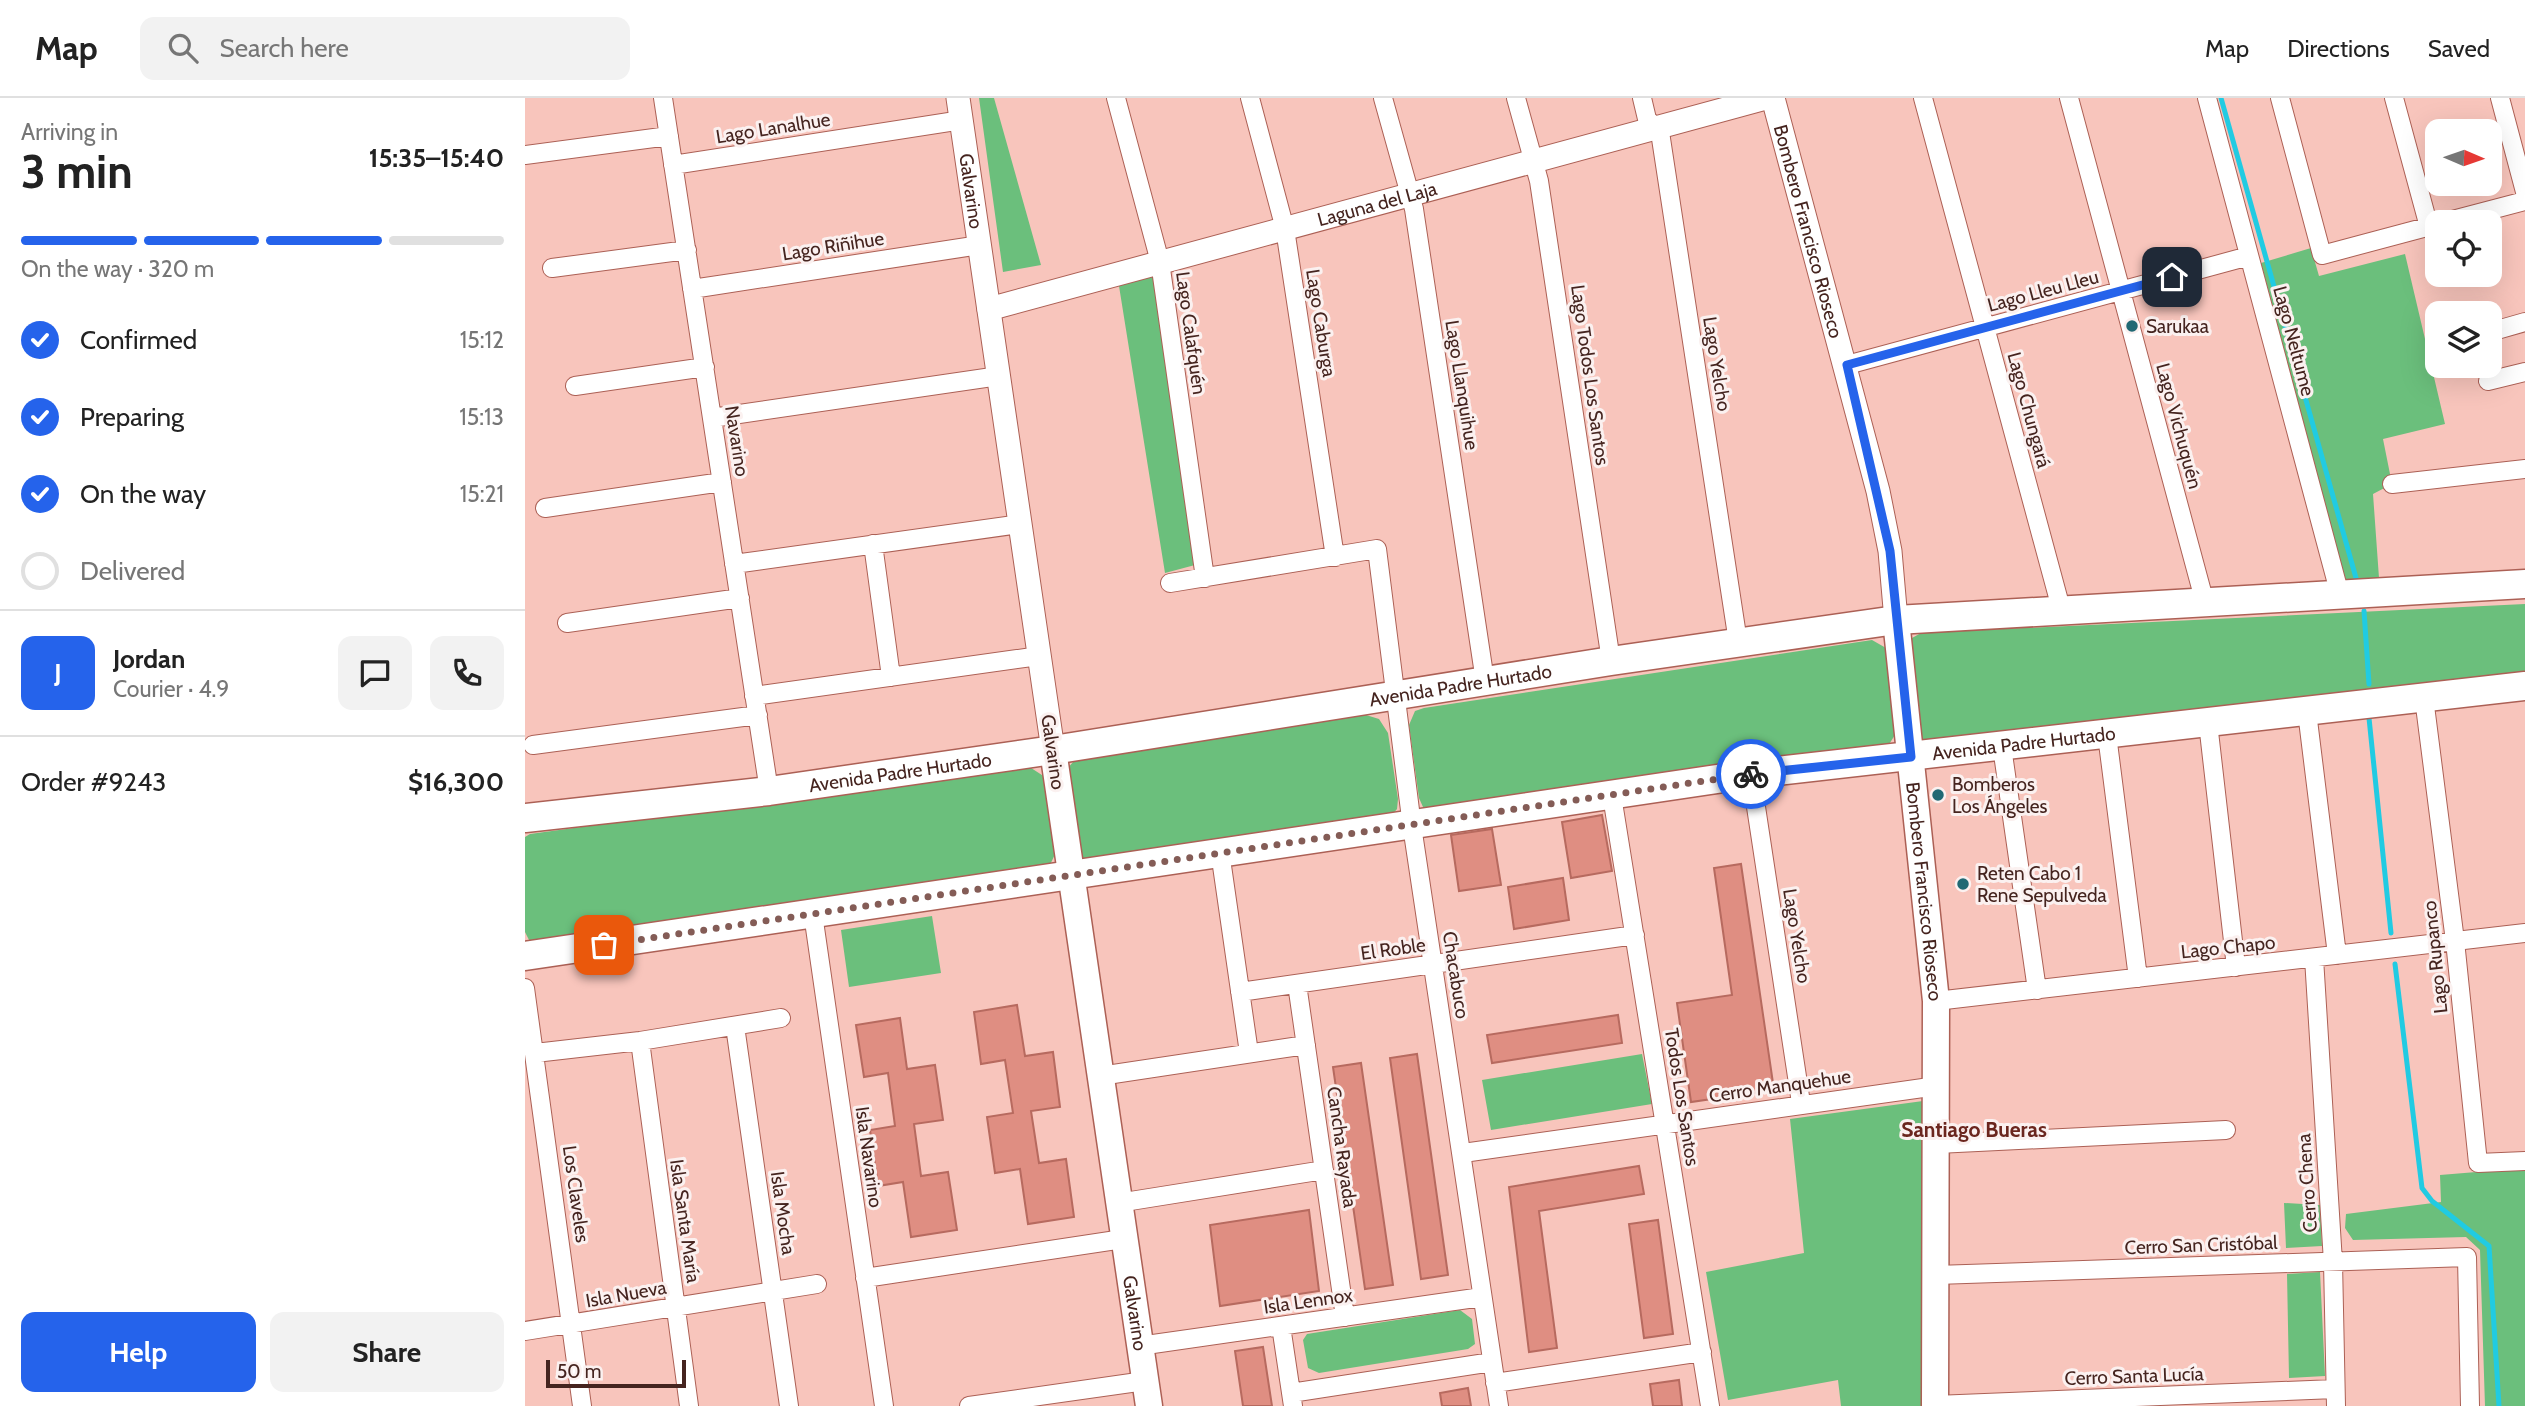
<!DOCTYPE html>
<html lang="en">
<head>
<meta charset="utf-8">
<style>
	body { margin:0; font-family:Cabin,sans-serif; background:#f2f2f2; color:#222; height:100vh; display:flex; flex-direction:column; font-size:26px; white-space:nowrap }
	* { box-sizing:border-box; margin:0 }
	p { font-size:23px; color:#767676 }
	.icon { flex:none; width:38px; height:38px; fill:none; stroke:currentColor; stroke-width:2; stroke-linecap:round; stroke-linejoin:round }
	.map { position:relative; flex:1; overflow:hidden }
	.panel { display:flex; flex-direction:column; background:#fff; width:525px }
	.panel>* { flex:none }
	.needle { width:46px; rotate:92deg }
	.tools { position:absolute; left:1900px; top:21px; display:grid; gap:14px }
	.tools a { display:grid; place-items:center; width:77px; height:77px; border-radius:14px; background:#fff; box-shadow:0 7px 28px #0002; font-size:35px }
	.scale { position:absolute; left:21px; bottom:18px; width:140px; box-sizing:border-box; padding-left:7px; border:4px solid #45241f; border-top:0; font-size:19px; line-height:24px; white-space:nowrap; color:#45241f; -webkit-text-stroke:5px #fbf1f0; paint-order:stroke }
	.pin { position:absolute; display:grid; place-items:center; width:60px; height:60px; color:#fff; margin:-30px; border-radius:14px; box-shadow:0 4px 10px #0006 }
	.courier { position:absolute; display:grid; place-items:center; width:70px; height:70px; margin:-35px; border:5px solid #2563eb; border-radius:50%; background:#fff; color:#222; box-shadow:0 2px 9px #0007 }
	.summary em { font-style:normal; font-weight:800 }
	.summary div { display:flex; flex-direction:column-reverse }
	.summary { display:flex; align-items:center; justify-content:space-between; height:119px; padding:0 21px }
	h1 { font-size:46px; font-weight:800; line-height:52px }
	.bar { display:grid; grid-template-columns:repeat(4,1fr); gap:10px 7px; align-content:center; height:84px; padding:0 21px }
	.bar i { height:9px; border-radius:5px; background:#e0e0e0 }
	.bar .current { background:#2563eb }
	.bar p { grid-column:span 4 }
	.line { display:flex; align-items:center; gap:18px; padding:0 21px; border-top:2px solid #e0e0e0 }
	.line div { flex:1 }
	.round { display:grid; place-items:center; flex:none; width:74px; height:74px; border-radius:14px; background:#f2f2f2 }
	ol { padding:0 21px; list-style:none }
	li { display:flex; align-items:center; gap:21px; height:77px }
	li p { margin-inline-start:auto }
	li .icon { padding:7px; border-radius:50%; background:#2563eb; color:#fff; stroke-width:4 }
	li:last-child { color:#767676 }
	li i { width:38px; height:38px; border:4px solid #e0e0e0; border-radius:50% }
	.action { display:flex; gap:14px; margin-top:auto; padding:14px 21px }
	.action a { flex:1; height:80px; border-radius:14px; background:#2563eb; color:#fff; font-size:28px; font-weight:800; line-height:80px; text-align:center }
	.action a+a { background:#f2f2f2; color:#222 }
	header { display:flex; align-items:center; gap:42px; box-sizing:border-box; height:98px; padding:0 35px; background:#fff; border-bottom:2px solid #e0e0e0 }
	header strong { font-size:33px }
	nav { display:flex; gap:38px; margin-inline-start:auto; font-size:24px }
	.search { width:490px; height:63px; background:#f2f2f2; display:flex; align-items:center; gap:18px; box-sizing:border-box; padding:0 24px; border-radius:14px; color:#767676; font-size:26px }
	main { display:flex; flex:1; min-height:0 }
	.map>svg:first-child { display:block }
</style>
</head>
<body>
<header>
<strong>Map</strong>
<div class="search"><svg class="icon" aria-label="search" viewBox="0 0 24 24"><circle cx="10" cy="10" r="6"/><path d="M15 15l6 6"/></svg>Search here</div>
<nav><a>Map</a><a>Directions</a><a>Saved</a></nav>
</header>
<main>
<section class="panel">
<div class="summary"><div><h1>3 min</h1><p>Arriving in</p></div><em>15:35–15:40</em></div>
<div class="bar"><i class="current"></i><i class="current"></i><i class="current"></i><i></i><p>On the way · 320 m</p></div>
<ol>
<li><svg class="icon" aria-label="check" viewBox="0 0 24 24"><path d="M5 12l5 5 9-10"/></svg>Confirmed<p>15:12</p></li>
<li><svg class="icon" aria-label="check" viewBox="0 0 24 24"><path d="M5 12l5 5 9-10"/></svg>Preparing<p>15:13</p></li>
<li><svg class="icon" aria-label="check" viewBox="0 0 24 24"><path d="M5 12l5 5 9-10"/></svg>On the way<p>15:21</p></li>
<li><i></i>Delivered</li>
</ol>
<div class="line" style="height:126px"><b class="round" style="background:#2563eb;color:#fff">J</b><div><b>Jordan</b><p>Courier · 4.9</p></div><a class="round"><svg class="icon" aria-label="chat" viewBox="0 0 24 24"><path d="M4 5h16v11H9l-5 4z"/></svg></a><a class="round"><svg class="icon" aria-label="phone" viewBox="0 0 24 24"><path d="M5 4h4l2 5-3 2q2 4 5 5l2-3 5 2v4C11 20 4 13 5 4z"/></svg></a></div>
<div class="line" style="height:91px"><div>Order #9243</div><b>$16,300</b></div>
<div class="action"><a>Help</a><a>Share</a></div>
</section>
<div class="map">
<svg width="2000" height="1308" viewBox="0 0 2000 1308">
	<rect width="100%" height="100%" fill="#f8c5bc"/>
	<path fill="#6bbf7c" d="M454,0H469L516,167L478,174Z
		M1786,150L1794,178L1880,156L1920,326L1858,341L1867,386L1848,396L1854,480L1821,484L1736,165Z
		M630,175L670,467L640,475L594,188Z
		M2000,506V576L1401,644L1395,641L1385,549L1387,540L1396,535Z
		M1347,542L1361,550L1373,632L1363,648L907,713L898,709L894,700L884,627L890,613L899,610Z
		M841,617L854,621L863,635L873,701L872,711L866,718L569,763L558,761L551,754L541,672L549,663Z
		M503,668L520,679L532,752L524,769L13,845L4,842L0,834V739L5,736Z
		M407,818L416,875L324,889L316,832Z
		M1117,956L1127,1006L966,1032L957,982Z
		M1398,1003L1403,1010L1399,1308H1316L1313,1282L1203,1302L1181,1174L1279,1155L1265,1021Z
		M2000,1070V1308H1960L1955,1152L1941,1139L1828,1142L1820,1130L1821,1116L1916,1104L1915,1077Z
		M1759,1105L1795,1107L1797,1148L1761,1150Z
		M1795,1174L1800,1278L1764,1280L1762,1176Z
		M935,1212L947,1221L950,1246L943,1251L794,1275L783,1270L778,1242L782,1236Z"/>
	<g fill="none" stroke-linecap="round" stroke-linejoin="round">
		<path stroke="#21cbe2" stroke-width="5" d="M1696,0L1831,480
			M1839,513L1844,586
			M1844,620L1866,835
			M1870,866L1897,1090L1907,1103L1964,1148L1974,1308"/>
	</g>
	<path fill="#df8e82" stroke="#b76a5f" stroke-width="2" d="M1077,717L1087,773L1046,780L1037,724Z
		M967,731L976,787L934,793L926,737Z
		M1216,766L1249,992L1166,1004L1152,905L1207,897L1189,770Z
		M1038,780L1044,822L989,831L983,789Z
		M492,907L500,958L528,954L535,1009L506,1013L514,1065L541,1061L549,1119L503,1126L495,1071L470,1075L462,1019L488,1015L480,962L456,966L449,914Z
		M1093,917L1097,945L967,965L962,937Z
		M375,920L382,971L410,967L418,1022L389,1026L396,1078L423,1074L432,1132L386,1139L378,1084L353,1088L345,1032L370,1028L363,975L339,979L331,927Z
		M892,956L923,1177L896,1181L865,960Z
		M836,965L868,1187L840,1191L808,969Z
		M1114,1068L1119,1096L1014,1113L1032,1250L1004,1254L984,1089Z
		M784,1112L794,1193L695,1208L685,1127Z
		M1133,1122L1148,1236L1119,1240L1104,1126Z
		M738,1249L747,1308H718L710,1253Z
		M1154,1282L1157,1308H1128L1125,1286Z
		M943,1290L946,1308H917L915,1295Z"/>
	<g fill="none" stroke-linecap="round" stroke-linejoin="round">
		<defs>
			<path id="minor" d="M138,0L244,693
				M591,0L635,164L680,480
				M725,0L760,131L810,459
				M858,0L889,111L960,583
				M991,0L1014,83L1086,563
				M1117,0L1122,21L1135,34L1213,544
				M1398,0L1537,514
				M1544,0L1680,505
				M1682,0L1815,497
				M1755,0L1797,157L1913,126
				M1869,0L1904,129
				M1975,0L2000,94
				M0,57L144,38
				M148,67L437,22
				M1920,124L2000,103
				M27,170L162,152
				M167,191L455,147
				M1965,234L2000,224
				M1322,267L1724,158
				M1963,283L2000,274
				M50,288L180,269
				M187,320L474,278
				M1867,386L2000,371
				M20,410L197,384
				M348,446L366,579
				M209,466L495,426
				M645,485L852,451L887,728L974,1308
				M42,525L215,500
				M229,598L514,558
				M1899,600L1930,843L1953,1065L2000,1063
				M1782,614L1812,857
				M1683,625L1711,869
				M1582,637L1613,880
				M8,647L233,617
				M1477,649L1512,892
				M1226,676L1276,1005
				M1087,698L1185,1308
				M695,754L724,955
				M288,816L359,1308
				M1789,860L1808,1164L1811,1308
				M772,886L820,1219
				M0,890L57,1308
				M715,894L1110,837
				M1411,903L2000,835
				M210,928L264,1308
				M115,943L164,1308
				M10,955L115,943L256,920
				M575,978L781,947
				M1412,1046L1701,1032
				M938,1055L1412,988
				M593,1105L799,1072
				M1411,1177L1942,1159L1945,1308
				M340,1180L598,1141
				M756,1228L768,1308
				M0,1233L292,1186
				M614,1248L957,1199
				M970,1285L1177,1254
				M766,1295L967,1264
				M1410,1307L1810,1291
				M444,1308L620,1283"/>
			<g id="tertiary">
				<path id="s1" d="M433,0L528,652"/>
				<path id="s2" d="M1248,0L1353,393L1365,453L1371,522"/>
				<path id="s3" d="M464,211L1241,0"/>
			</g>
			<g id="secondary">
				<path id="s4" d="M1371,522L1411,903L1410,1308"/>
				<path id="s5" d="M528,652L624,1308"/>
			</g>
			<g id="primary">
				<path id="s6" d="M0,720L244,693L528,652L1086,563L1371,522L2000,486"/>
				<path id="s7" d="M0,858L1226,676L2000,588"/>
			</g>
		</defs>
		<use href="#minor" stroke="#ac6055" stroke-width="20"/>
		<use href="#tertiary" stroke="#ac6055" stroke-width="25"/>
		<use href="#secondary" stroke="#ac6055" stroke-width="29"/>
		<use href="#primary" stroke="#ac6055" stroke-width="31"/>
		<use href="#minor" stroke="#fff" stroke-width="18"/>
		<use href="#tertiary" stroke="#fff" stroke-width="23"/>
		<use href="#secondary" stroke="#fff" stroke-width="26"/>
		<use href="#primary" stroke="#fff" stroke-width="28"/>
	</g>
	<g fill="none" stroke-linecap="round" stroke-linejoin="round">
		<path stroke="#845c56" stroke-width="7" stroke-dasharray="0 12.6" d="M79,847L1226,676"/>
		<path stroke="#2563eb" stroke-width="9" d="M1226,676L1386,659L1365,453L1322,267L1647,179"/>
	</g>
	<g fill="#206974" stroke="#fbf1f0" stroke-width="2.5">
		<circle cx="1607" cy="228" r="7"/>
		<circle cx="1413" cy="697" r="7"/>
		<circle cx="1438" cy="786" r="7"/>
	</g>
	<g text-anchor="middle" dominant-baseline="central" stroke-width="6" stroke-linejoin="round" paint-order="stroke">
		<g font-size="19" fill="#45241f" stroke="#fbf1f0">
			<text transform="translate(248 30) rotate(-9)">Lago Lanalhue</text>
			<text stroke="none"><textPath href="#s1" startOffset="94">Galvarino</textPath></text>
			<text stroke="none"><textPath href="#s3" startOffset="402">Laguna del Laja</textPath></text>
			<text stroke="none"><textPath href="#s2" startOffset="138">Bombero Francisco Rioseco</textPath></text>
			<text transform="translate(308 148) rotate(-9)">Lago Riñihue</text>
			<text transform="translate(1518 193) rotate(-15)">Lago Lleu Lleu</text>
			<text transform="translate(796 225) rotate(81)">Lago Caburga</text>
			<text transform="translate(666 235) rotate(82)">Lago Calafquén</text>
			<text transform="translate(1769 243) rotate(75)">Lago Neltume</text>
			<text transform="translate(1192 266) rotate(81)">Lago Yelcho</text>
			<text transform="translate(1065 277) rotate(82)">Lago Todos Los Santos</text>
			<text transform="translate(937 287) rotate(81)">Lago Llanquihue</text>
			<text transform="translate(1504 312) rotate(75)">Lago Chungará</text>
			<text transform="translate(1654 328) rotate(75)">Lago Vichuquén</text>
			<text transform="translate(212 343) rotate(81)">Navarino</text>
			<text stroke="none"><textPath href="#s6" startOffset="945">Avenida Padre Hurtado</textPath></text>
			<text stroke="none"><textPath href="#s7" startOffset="1514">Avenida Padre Hurtado</textPath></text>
			<text transform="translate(528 654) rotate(82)">Galvarino</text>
			<text stroke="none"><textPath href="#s6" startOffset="378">Avenida Padre Hurtado</textPath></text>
			<text stroke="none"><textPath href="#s4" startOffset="273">Bombero Francisco Rioseco</textPath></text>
			<text transform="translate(1272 838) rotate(81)">Lago Yelcho</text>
			<text transform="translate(1703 849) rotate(-6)">Lago Chapo</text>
			<text transform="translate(868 851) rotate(-8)">El Roble</text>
			<text transform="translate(1910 859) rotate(-96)">Lago Rupanco</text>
			<text transform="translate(931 877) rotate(81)">Chacabuco</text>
			<text transform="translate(1255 988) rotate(-8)">Cerro Manquehue</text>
			<text transform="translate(1157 999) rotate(81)">Todos Los Santos</text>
			<text transform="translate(817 1049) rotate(82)">Cancha Rayada</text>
			<text transform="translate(344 1059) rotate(82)">Isla Navarino</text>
			<text transform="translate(1782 1085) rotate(-94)">Cerro Chena</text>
			<text transform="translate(51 1096) rotate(82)">Los Claveles</text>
			<text transform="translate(258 1115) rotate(82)">Isla Mocha</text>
			<text transform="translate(160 1123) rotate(82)">Isla Santa María</text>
			<text transform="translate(1676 1147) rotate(-2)">Cerro San Cristóbal</text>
			<text transform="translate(101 1196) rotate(-10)">Isla Nueva</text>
			<text transform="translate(783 1203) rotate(-8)">Isla Lennox</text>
			<text stroke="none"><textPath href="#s5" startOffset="569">Galvarino</textPath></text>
			<text transform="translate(1609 1278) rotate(-2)">Cerro Santa Lucía</text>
		</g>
		<g font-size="19" fill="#45241f" stroke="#fbf1f0" text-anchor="start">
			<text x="1621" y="228">Sarukaa</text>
			<text x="1427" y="686">Bomberos<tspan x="1427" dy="22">Los Ángeles</tspan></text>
			<text x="1452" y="775">Reten Cabo 1<tspan x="1452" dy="22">Rene Sepulveda</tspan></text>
		</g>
		<g font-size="21" font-weight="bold" fill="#6b261e" stroke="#fbf1f0">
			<text x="1449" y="1031">Santiago Bueras</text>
		</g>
	</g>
</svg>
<div class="tools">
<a><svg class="needle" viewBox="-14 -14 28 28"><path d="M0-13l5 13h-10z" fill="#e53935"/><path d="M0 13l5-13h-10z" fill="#767676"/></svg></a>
<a><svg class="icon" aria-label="locate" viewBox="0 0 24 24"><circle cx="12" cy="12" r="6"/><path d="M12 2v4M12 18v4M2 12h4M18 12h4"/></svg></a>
<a><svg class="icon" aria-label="layers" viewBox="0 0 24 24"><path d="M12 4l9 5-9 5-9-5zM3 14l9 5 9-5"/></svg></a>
</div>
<div class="scale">50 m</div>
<div class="pin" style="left:79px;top:847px;background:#ea580c"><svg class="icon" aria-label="bag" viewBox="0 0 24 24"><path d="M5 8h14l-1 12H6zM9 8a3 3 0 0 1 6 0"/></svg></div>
<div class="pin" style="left:1647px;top:179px;background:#1f2937"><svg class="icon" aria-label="home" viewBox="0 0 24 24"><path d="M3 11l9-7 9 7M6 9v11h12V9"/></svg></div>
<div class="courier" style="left:1226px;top:676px"><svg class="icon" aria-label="bike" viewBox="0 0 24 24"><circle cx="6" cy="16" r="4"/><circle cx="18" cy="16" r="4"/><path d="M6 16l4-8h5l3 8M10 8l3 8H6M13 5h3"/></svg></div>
</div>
</main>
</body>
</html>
